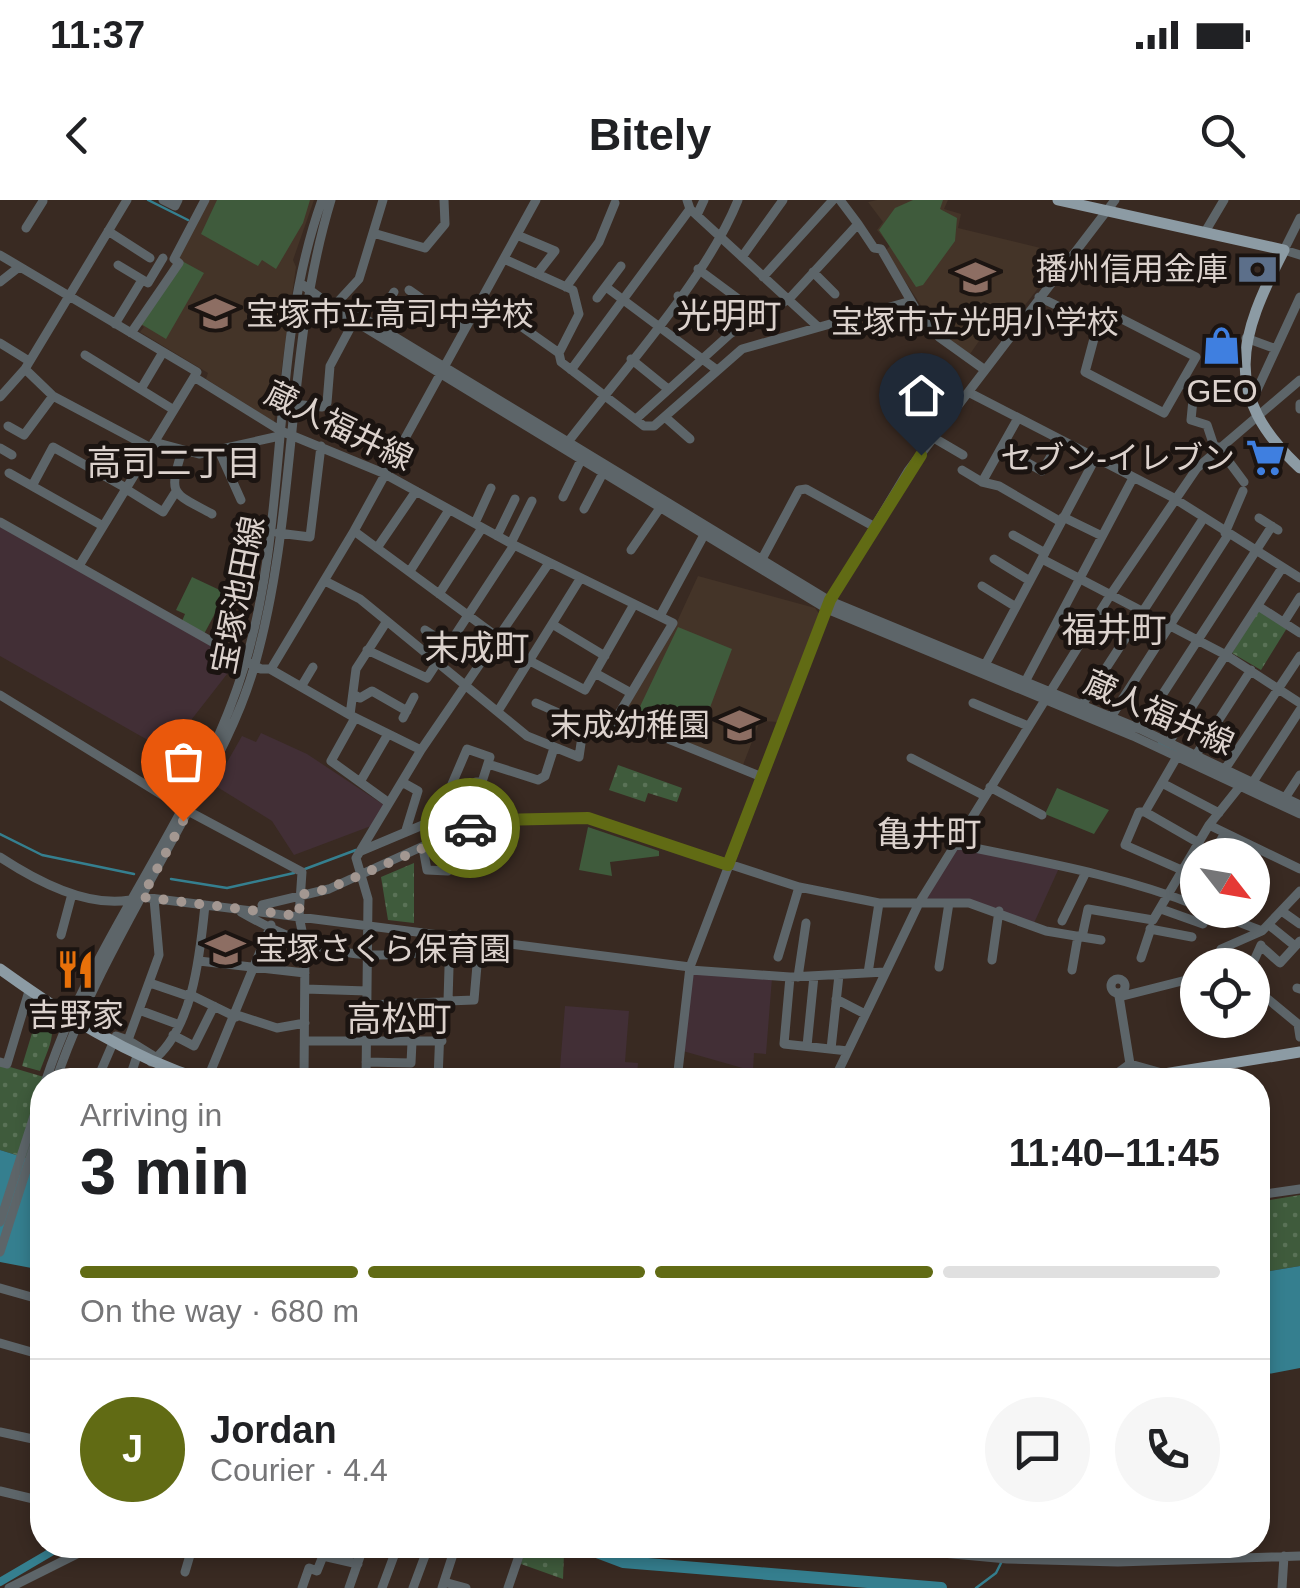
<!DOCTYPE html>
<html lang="en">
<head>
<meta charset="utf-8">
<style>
	body { margin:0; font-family:Arial,"Noto Sans JP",sans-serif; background:#f6f6f6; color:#202124; height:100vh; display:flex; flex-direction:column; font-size:38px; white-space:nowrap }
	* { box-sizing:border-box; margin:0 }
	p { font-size:32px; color:#757577 }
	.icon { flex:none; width:55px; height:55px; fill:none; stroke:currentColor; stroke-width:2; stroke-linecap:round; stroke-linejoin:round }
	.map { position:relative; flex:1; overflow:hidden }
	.panel { position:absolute; left:30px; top:868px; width:1240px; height:490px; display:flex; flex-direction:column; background:#fff; border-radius:40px; box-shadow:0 5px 15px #0003 }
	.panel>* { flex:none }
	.needle { width:65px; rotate:121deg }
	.fabs { position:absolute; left:1180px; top:638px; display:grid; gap:20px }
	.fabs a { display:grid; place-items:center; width:90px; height:90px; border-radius:50%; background:#fff; box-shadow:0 5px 15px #0003; font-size:50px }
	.pin { position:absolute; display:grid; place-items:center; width:85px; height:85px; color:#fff; margin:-102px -42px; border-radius:50% 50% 50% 0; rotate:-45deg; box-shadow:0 0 10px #0007 }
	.pin .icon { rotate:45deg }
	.courier { position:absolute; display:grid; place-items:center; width:100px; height:100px; margin:-50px; border:8px solid #616b14; border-radius:50%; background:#fff; color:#222; box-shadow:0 2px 12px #0007 }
	.summary em { font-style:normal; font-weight:700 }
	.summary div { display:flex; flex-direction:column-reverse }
	.summary { display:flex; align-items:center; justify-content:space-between; height:170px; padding:0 50px }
	h1 { font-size:65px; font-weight:700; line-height:75px }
	.bar { display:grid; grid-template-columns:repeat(4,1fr); gap:15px 10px; align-content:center; height:120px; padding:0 50px }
	.bar i { height:12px; border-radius:8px; background:#e0e0e0 }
	.bar .on { background:#616b14 }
	.bar p { grid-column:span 4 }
	.line { display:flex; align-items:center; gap:25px; padding:0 50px; border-top:2px solid #e0e0e0 }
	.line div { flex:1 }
	.round { display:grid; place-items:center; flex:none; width:105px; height:105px; border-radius:52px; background:#f6f6f6 }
	.status { display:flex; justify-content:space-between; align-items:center; height:70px; padding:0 50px; background:#fff; direction:ltr }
	.status svg { height:28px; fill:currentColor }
	header { display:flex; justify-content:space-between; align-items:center; height:130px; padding:0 50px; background:#fff; font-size:45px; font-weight:700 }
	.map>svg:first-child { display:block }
</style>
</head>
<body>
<div class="status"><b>11:37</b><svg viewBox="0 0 49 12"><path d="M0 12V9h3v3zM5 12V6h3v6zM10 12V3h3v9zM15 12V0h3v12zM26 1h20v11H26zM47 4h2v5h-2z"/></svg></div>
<header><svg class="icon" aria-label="back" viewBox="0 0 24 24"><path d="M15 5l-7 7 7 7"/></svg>Bitely<svg class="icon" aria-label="search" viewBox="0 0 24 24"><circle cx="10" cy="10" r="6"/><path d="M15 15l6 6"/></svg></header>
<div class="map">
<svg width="1300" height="1388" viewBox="0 0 1300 1388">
	<defs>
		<pattern id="park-dots" width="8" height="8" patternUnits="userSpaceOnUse" patternTransform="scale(2.5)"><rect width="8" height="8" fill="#3f5b3c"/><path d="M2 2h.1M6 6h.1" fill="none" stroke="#5a7257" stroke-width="1.8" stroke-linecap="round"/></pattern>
	</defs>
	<rect width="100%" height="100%" fill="#392a22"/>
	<path fill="#422f36" d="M0,324L238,460L167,551L0,456Z
		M261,533L307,554L384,605L371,626L294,655L272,621L214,585L242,536L256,542Z
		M957,647L1059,668L1034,723L966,700L925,699Z
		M693,774L772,778L766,854L754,853L753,871L683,851Z
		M565,806L629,811L625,862L638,863L637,875L672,880H559Z"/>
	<path fill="#443428" d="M207,0H314L293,60L296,67L274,222L206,179L208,173L140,132L144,127L139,124Z
		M877,0H948L944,9L961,14L958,28L1065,54L1018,114L1002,108L970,154L938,131L885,51L890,46L877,30L883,22L868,2Z
		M698,376L815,408L820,415L778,522L760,521L743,565L656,529L611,528L676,424Z"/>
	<path fill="#3f5b3c" d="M217,0H310L303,23L276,69L262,60L258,66L201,34Z
		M913,0H943L940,9L957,18L955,41L923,85L916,87L879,30L895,8Z
		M182,61L204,73L166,139L141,124Z
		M192,377L226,393L204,434L182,421L185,414L176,410Z
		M678,427L732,449L697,542L634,519Z
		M1057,588L1109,610L1094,634L1045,614Z
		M588,627L659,651V656L610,662L612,676L579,670Z"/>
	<path fill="url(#park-dots)" d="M1258,409L1287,428L1261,470L1232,453Z
		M618,565L682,588L677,602L648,593L645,602L609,590Z
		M414,663V723L388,720L381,677Z
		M40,807C62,827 49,846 40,871L22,866Z
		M0,864L54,880H42V963L0,950Z
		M1300,995V1066L1258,1073V1002Z
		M527,1345H549L564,1353L563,1379L521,1364Z"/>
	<path fill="#357f8f" d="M0,950L42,963V1070L0,1062Z
		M1300,1066V1168L1258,1176V1073Z"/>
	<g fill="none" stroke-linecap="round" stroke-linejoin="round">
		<path stroke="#357f8f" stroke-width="2.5" d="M148,0L188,20
			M964,461L980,468
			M1159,543L1179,552
			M440,622L490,611
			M0,634L42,655L134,674
			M305,669L356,650
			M171,679L227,688L294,673
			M976,1388L996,1373L1002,1361"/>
		<path stroke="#357f8f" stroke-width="8" d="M0,1382L63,1345"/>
		<path stroke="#357f8f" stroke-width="12" d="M578,1345L623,1362L941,1388"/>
		<path stroke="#5d6569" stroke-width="9" d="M163,0L175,6L178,0
			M383,0L359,79L335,105L344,106L830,401L1140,529L1300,605
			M687,0L690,9L816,125
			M840,0L858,24
			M697,15L704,0
			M1300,18L1284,50L1300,55
			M26,28L43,1
			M108,31L150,58
			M1205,32L1224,0
			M373,33L425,48L445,24L444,0
			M517,35L555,51L537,74
			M0,55L197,172L194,177L281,231L383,273L514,345L673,423L608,532
			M742,57L783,0
			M504,59L573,90L579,114L559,153L561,162L644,226H654L742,149L911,101
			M118,65L148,83L163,58
			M698,69L760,115
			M813,72L835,94
			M763,77L833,0
			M0,82L19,67
			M300,83L341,113L827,409L1133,536L1300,614
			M566,87L599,42L615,3
			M606,87L717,170
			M409,90L465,129
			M678,96L730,134
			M1039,97L1091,122L1116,116L1196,157L1164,213L1085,172L1099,120
			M597,98L621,66
			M508,117L559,153
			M115,124L142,80
			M374,125L394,92
			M131,133L179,63L174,59L205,0
			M1246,138L1276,149
			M0,143L29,161
			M85,155L174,210
			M631,159L668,189
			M25,169L53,196L151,248
			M571,170L690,9
			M1181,183L1194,189L1191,220L1207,225L1215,249
			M141,189L163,152
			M970,193L1172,297L1300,378
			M0,197L25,169L127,0
			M1251,203L1300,97
			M293,204L322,207L327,203L330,166L354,121
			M1300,204V209
			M665,217L690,239
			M1018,218L982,282L999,286L1061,322
			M636,219L730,134L789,99L858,24L874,48L881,49L918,113L939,137L985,170
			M8,226L24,235L53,196
			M934,238L963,255
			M154,242L199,254L275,237
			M568,242C621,173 707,78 738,0
			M1218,247L1244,282
			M0,248L12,255
			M1001,248L1042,271L1060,241
			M182,251C168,296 172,292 212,314
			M219,251L241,300
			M962,270L982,282
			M9,273L103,326
			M32,286L53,247L126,288
			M126,289L163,312L175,293
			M563,297L581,260
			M584,309L603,273
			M1063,317L1102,336
			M1259,318L1278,330
			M0,322L246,461L261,469H271L354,331L536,0
			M475,323L491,288
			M354,331L530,461L585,490L633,406
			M278,333L310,337L321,246
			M1225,333L1243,291
			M1013,335L1045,353
			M497,336L515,299
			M511,343L532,301
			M377,348L416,291
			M631,350L660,308
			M762,359L799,290L806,289L875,327
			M994,359L1030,381
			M1042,359L1226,455L1300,503
			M79,366L194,177
			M410,371L449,310
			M325,381L360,399L527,536L579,557L584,523
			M982,386L1016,407
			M439,394L482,328
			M1258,406L1300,433
			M660,416L704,335
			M387,421L356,469L350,515L421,550
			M1284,422L1300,397
			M552,424L605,456
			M425,430L450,446
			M367,450L427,478L514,345
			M985,465L1095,259
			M270,469L350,515
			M595,473L631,493
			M1025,482L1133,278
			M301,487L313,467
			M353,494L360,498L372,491L407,511
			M0,495L188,611L302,672L299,716L305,746L304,880
			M536,503L604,533L656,534L762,577
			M973,503L1028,526
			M1082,505L1203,319
			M498,511L580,379
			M1111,517L1228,335
			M355,518L331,561L389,603
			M403,518L414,497
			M1140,529L1272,326
			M1169,542L1282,368
			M1178,555L1145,612H1139L1125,645L1184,671
			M1196,555L1251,470
			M911,558L985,596
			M488,564L538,580L545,576L554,548
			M1225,569L1300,456
			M360,582L388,534
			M402,582L418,591L406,630
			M1253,582L1300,510
			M1162,583L1219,613
			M990,587L1042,615
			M445,598L468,606L476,582H482
			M1285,598L1300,575
			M1145,612L1199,643
			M1209,625L1300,669
			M955,644C1036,661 1121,675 1198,706
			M423,648L427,670L448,671L443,638
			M361,651L437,619L467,549L490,557L482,582L501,620
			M1213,655L1224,634
			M0,657C38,682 95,713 142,697L690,767
			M262,705L329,689L452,633L501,620L588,618L799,687L879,703H969L1046,731L1082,737L1088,709L1153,720L1209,625L1241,585
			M1161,709L1203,724
			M1207,710L1262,731
			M241,712C333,765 377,759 478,746
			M1283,712L1300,724
			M1062,721L1086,672
			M1269,725L1295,746
			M1150,729L1192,737
			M61,735L72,694
			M1082,737L1101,740
			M1262,747L1280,763L1300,741
			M778,757L799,687
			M1141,758L1151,728
			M992,760L999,711
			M199,761L305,773
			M1233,765L1221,749L1262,731L1300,691
			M1252,765L1261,745
			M939,767L949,703
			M690,770L790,777L885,772
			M1072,770L1078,736
			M868,773L879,703
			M790,777L784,844L848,851
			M798,777L806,723
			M1111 786a7 7 0 1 1 14 0a7 7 0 1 1-14 0Z
			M150,783L188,796
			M1252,786L1298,824L1300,837
			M1297,788L1300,789
			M305,789L367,791
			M189,794L236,817
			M1119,796L1130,864
			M1119,797L1198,777
			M836,799L865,814
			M448,801L474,800L479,742
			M367,805L441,802
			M139,810L177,824
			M237,815L277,828L305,823
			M173,835L194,846L214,806
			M128,840L157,858
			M305,841H442
			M807,846L814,776
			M831,849L839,775
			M0,862L7,864L29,791
			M151,862C193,830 200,755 205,705
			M366,862L411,863L412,842
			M46,880C94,733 201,612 245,464C290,313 269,148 322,0
			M56,880C88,786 139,703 186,615C213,566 240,518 255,464C298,312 285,151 331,0
			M97,880L116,836L128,840L159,755L154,699
			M129,880L137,856
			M207,880L271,725
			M366,880L368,699L356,658L421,550L549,363
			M438,880L441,802L448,801L450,735
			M677,880L690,767L830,401L908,271L1115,0
			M834,880L919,703L1111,394L1197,268L1300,180
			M1108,880L1130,864L1162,873
			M1258,995L1300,989
			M0,1022L42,891
			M0,1052L42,921
			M0,1088L42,1100
			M0,1143L42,1155
			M0,1232L42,1241
			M0,1291L42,1301
			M498,1345L520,1353L508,1388
			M856,1345L1007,1359L1118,1362L1300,1356
			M185,1372L193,1345
			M444,1382L466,1388
			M9,1388L95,1345
			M302,1388L309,1368L317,1371L323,1356L358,1364
			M349,1388L364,1345
			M382,1388L398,1345
			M413,1388L429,1345
			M442,1388L456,1345
			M1282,1388L1284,1356"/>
		<path stroke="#8c9ba4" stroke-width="11" d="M1058,0L1284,50C1239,137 1220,194 1300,268
			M0,769C64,815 127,856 203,880
			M1127,880L1300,852"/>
	</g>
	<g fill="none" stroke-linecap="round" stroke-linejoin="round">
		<path stroke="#a39791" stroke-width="10" stroke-dasharray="0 18" d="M183,621L142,697L299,716L300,695L328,689L470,628"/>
		<path stroke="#616b14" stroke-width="12" d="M470,628L501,620L588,618L728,665L830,400L921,255"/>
	</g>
	<defs>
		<symbol id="bank-bare" viewBox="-9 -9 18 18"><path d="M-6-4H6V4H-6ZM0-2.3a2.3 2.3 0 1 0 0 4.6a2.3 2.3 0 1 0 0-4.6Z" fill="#5c6f8a" stroke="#1b1411" stroke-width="2.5" paint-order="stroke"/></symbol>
		<symbol id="school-bare" viewBox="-9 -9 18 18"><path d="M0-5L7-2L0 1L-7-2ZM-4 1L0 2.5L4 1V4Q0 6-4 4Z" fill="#8d6e63" stroke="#1b1411" stroke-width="2.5" paint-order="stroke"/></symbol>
		<symbol id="shop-bare" viewBox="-9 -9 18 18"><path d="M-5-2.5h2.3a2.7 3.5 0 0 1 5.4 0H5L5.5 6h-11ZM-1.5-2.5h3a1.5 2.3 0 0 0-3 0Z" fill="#3f7fe0" stroke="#1b1411" stroke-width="2.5" paint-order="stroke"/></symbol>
		<symbol id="supermarket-bare" viewBox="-9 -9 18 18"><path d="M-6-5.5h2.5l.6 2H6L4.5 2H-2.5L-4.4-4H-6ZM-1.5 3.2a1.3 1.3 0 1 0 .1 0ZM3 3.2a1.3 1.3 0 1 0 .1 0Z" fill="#3f7fe0" stroke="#1b1411" stroke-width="2.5" paint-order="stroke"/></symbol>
		<symbol id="restaurant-bare" viewBox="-9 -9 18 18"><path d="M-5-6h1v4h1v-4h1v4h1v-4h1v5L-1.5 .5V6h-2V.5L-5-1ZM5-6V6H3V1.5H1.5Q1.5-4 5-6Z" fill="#e8710a" stroke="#1b1411" stroke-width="2.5" paint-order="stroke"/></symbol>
	</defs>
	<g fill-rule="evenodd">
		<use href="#bank-bare" x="1230" y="42" width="55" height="55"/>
		<use href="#school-bare" x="948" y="50" width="55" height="55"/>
		<use href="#school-bare" x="188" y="86" width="55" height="55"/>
		<use href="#shop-bare" x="1194" y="118" width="55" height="55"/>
		<use href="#supermarket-bare" x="1238" y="230" width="55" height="55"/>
		<use href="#school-bare" x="712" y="498" width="55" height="55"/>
		<use href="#school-bare" x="198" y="722" width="55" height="55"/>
		<use href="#restaurant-bare" x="48" y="742" width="55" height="55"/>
	</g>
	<g text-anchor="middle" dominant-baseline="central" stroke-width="10" stroke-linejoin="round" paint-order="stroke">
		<g font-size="32" fill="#dcd2cd" stroke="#1b1411" text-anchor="end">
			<text x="1228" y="69">播州信用金庫</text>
			<text x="246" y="114" text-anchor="start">宝塚市立高司中学校</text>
			<text x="975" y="122" text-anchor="middle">宝塚市立光明小学校</text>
			<text x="1222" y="191" text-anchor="middle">GEO</text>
			<text x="1235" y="258">セブン-イレブン</text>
			<text x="710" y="525">末成幼稚園</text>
			<text x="255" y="749" text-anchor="start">宝塚さくら保育園</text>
			<text x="76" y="815" text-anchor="middle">吉野家</text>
		</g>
		<g font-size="32" fill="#dcd2cd" stroke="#1b1411">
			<text transform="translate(339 226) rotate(26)">蔵人福井線</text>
			<text transform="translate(238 395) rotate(-79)">宝塚池田線</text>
			<text transform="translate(1159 513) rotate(24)">蔵人福井線</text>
		</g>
		<g font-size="35" fill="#dcd2cd" stroke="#1b1411">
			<text x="729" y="115">光明町</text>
			<text x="174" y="262">高司二丁目</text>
			<text x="1114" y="429">福井町</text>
			<text x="477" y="447">末成町</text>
			<text x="929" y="633">亀井町</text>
			<text x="399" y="818">高松町</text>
		</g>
	</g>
</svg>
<div class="fabs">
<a><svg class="needle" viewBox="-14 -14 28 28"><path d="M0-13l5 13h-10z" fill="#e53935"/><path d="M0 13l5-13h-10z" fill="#757577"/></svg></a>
<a><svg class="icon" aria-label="locate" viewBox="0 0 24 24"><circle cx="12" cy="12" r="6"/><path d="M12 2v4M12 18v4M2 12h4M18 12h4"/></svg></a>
</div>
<div class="pin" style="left:183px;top:621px;background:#ea580c"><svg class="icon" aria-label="bag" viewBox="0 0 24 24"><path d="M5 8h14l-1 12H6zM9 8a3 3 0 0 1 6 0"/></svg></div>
<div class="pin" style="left:921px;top:255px;background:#1f2937"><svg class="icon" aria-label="home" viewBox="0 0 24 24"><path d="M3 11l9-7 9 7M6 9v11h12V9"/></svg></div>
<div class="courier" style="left:470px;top:628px"><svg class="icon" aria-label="car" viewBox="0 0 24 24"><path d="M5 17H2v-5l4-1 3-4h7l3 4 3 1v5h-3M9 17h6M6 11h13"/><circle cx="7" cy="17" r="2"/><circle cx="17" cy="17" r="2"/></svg></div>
<section class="panel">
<div class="summary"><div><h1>3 min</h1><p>Arriving in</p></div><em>11:40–11:45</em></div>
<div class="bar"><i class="on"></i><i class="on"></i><i class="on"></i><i></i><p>On the way · 680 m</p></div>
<div class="line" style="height:180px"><b class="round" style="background:#616b14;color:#fff">J</b><div><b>Jordan</b><p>Courier · 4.4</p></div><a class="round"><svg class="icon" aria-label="chat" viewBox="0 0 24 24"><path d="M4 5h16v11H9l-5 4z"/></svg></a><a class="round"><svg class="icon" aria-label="phone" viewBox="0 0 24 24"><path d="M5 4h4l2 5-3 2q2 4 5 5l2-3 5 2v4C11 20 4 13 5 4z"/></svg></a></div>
</section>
</div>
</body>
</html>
